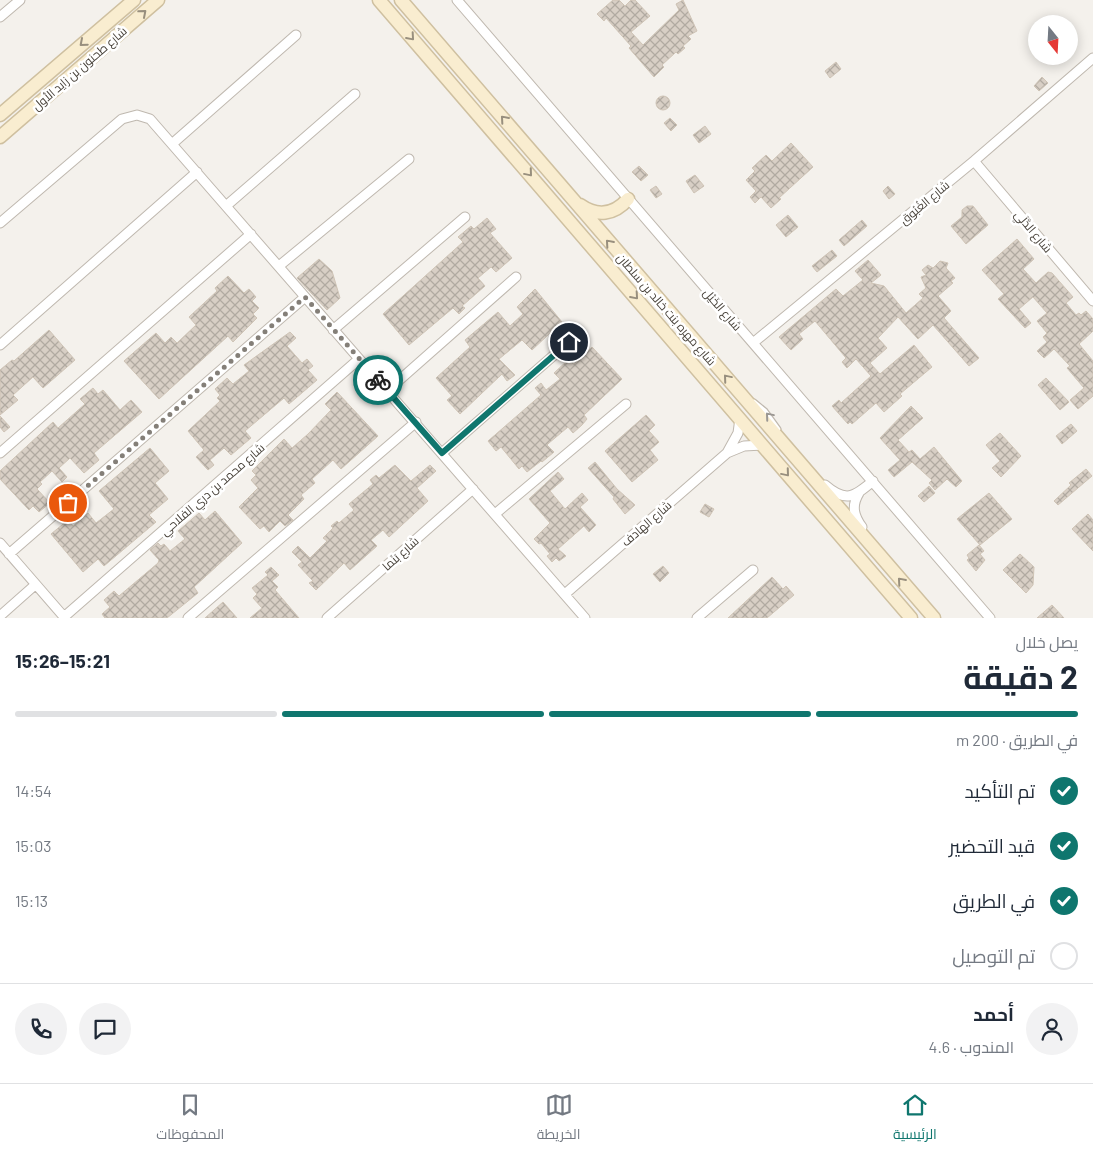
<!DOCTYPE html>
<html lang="ar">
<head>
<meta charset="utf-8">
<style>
	body { margin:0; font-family:Barlow,Cairo,sans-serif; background:#f2f2f3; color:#1f2937; direction:rtl; height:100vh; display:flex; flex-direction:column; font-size:19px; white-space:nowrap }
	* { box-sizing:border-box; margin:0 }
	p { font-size:16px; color:#747a83 }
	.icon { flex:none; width:28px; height:28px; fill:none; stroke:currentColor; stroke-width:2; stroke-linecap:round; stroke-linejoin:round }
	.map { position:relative; height:618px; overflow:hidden; direction:ltr }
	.side { display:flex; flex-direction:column; background:#fff; flex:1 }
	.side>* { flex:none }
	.needle { width:32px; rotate:162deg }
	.tools { position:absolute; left:1028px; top:15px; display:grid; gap:10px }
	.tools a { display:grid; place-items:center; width:50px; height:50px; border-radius:50%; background:#fff; box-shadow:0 2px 12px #0003; font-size:25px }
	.pin { position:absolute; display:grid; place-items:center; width:42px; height:42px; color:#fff; margin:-21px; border:2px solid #fff; border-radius:50%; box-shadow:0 1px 5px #0007 }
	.courier { position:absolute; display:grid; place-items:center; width:50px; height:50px; margin:-25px; border:4px solid #0f766e; border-radius:50%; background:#fff; color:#222; box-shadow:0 1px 6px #0007 }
	.overview em { font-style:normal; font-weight:700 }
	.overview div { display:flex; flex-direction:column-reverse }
	.overview { display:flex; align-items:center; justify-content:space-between; height:85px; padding:0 15px }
	h1 { font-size:32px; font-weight:700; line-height:38px }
	.bar { display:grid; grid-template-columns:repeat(4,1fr); gap:8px 5px; align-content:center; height:60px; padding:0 15px }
	.bar i { height:6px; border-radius:4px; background:#e0e1e3 }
	.bar .selected { background:#0f766e }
	.bar p { grid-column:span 4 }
	.line { display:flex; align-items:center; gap:12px; padding:0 15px; border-top:1px solid #e0e1e3 }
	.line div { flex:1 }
	.round { display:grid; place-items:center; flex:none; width:52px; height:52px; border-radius:26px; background:#f2f2f3 }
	ol { padding:0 15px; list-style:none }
	li { display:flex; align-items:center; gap:15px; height:55px }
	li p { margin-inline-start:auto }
	li .icon { padding:5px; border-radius:50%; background:#0f766e; color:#fff; stroke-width:4 }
	li:last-child { color:#747a83 }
	li i { width:28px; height:28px; border:2px solid #e0e1e3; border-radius:50% }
	.dock { display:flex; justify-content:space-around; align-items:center; height:70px; border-top:1px solid #e0e1e3; background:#fff; font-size:14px; color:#747a83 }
	.dock a { display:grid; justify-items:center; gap:2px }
	.dock .selected { color:#0f766e }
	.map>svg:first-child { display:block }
</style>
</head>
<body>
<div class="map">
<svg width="1093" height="618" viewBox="0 0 1093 618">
	<defs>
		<pattern id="building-cross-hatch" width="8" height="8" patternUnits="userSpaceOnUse" patternTransform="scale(1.25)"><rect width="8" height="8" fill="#d8cfc5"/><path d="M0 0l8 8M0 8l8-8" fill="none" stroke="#b1aaa1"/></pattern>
	</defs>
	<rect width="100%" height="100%" fill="#f4f1ec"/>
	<path fill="url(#building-cross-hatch)" stroke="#cfc4b6" d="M613,0H619L625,6L631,0H635L650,16L631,32L643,45L679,10L676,4L683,0L697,31L688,36L691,39L683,46L685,48L678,54L676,52L662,65L664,67L654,77L629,48L631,46L606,18L604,21L597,14Z
		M836,62L841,69L830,78L825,71Z
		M1042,77L1048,83L1039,91L1034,86Z
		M656 103a7 7 0 1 1 14 0a7 7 0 1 1-14 0Z
		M670,118L677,125L671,131L664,123Z
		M705,126L711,134L699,143L693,135Z
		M791,143L813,167L779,198L781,199L771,208L761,197L755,203L750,197L756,191L746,180L755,171L752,168L766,155L772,161Z
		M639,166L648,175L641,181L632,172Z
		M695,175L704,186L694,193L686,181Z
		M656,186L662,194L656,198L650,190Z
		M888,186L895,194L889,199L883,191Z
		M967,206H973L988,225L966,244L951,226L962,217V210Z
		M788,215L798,227L786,237L776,225Z
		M487,218L496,229L490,233L512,258L496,272L491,267L478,278L485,286L462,306L465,308L459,314L453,308L409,345L383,314L463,242L458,237L471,226L474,229Z
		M862,220L867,226L844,246L839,240Z
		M1017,239L1034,259L1023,269L1036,283L1048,272L1052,273L1073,297L1066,303L1076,315L1079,313L1081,315L1086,311L1093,319V331L1079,344L1093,361V396L1078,409L1070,400L1084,388L1067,368L1070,366L1054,349L1044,358L1037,351L1047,342L1043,337L1047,333L1037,321L1047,313L1033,297L1019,309L1031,323L1025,328L998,299L1004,294L982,270Z
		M832,250L837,256L817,272L812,266Z
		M319,259L332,271L340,298L327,310L297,278Z
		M868,260L881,275L871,283L884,286L906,313L923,298L919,294L926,288L921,277L926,275L922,270L928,265L933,268L940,261L948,263L946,268L955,278L951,281L953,283L938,296L951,311L944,318L979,358L969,366L933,325L918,339L898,317L878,338L887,348L870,363L880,374L914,345L932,367L900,394L902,396L884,412L876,403L852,424L850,422L848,424L832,406L839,400L841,403L871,376L856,359L847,368L842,362L846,358L815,321L799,334L803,339L791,350L779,337L836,289L843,296L863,280L855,271Z
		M228,276L244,293L249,289L256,297L252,301L259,308L253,314L257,318L233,342L228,336L159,399L124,361L156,333L165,343L171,337L177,343L196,325L189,317L217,291L215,288Z
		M535,289L562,322L532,350L522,340L499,359L515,375L507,381L502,374L460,414L447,400L452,396L436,378L470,347L465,340L498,312L510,326L523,314L517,307Z
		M49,330L75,360L43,388L33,377L13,395L18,400L0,415V370L12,360L14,361Z
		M290,332L296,338L287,346L302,363L307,359L313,366L308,370L317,380L289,404L284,398L245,431L251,438L231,455L224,448L210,460L214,465L208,470L196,457L204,450L188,431L220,401L217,398L220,395L215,389L227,378L233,384L249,371L244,365Z
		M592,347L622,379L584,415L587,419L582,425L573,433L568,427L549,443L547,445L554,452L542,462L541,461L527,472L522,466L519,469L501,447L496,451L488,441L541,395L535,388L541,383L546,390L560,379L554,373L569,359L574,364Z
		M1046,378L1069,402L1060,410L1038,385Z
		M93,388L98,394L103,390L120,410L131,400L142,412L94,453L99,460L84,473L70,458L59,468L67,477L62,482L52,471L40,482L42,484L37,489L50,503L39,512L33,506L29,510L0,479V471L53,422L58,428L85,404L80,399Z
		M337,392L378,436L341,469L333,460L312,479L315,483L301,495L304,499L288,515L293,520L285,526L280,521L269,532L264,526L260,529L239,507L258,488L251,480L256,475L252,471L284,439L292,448L308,434L331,410L325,404Z
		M911,406L923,418L898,440L909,452L912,450L920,459L934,447L962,481L956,487L947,479L935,490L929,483L932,480L912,462L894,477L888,470L900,460L880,438Z
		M646,415L655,425L649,431L659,442L650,450L658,460L632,482L605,451Z
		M0,416L10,427L4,432L0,427Z
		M1071,424L1077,431L1062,444L1056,436Z
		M1000,433L1021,456L1001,477L992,468L1000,461L986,445Z
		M150,448L169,471L155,483L168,499L149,515L156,522L104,566L98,559L83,572L51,534L68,520L73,526L88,513L96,523L114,509L99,491Z
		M595,462L617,489L635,505L625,514L613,499L614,497L588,468Z
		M395,465L411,481L430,465L436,471L417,488L428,501L389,537L383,530L371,540L377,546L350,570L344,563L316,590L309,583L313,581L298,565L302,562L292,552L298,546L310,558L327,541L323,538L333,528L331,526L337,521L339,523L354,510L349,504L373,484L370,480L376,475L379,478Z
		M1086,469L1092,476L1058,505L1054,501L1071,485L1069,483Z
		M558,472L564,479L550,491L565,509L582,493L588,500L580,507L596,525L589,532L584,526L558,549L566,556L559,561L556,558L552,562L547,556L550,554L541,543L539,544L534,539L550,523L529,499Z
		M929,486L935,493L924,502L918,496Z
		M989,493L1012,519L980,545L957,519Z
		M705,504L714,509L709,517L700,512Z
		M215,511L242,543L194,587L198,593L167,618H105L102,614L110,607L104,600L114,591L119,596L158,563L159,560L150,550L158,543L161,546L164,544L170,551L185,539L178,531L199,513L205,520Z
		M1088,514L1093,520V551L1072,529Z
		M979,545L984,551L980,554L985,560L976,571L967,560L969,558L967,555Z
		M1020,554L1034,567L1033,585L1026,593L1003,570Z
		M663,566L669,573L660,582L653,574Z
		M271,567L279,575L272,581L278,587L275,590L299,618H250L262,608L253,598L257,594L252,588L268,575L265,572Z
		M772,577L783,589L786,586L794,595L767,618H728Z
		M223,602L237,618H205Z
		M1052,605L1064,618H1037Z"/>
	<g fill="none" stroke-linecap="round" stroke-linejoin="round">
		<defs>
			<path id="lane" d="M754,402L765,411L778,429"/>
			<path id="street" d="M457,0L990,618
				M0,17L20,0
				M172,144L296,35
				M974,161L1093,301
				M226,206L355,94
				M0,223L122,119L137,115L150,119L585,618
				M279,266L409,159
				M333,330L465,217
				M753,343L974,161L1093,58
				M0,345L197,172
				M387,391L516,277
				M0,453L251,234
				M442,453L569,342
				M727,453L744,446L763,445
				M825,485C846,503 854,497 873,481
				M859,493C851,506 854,516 862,527
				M495,514L626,404
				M0,543L65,618
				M9,554L305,297
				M565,594L727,453L738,433L740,418
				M0,616L35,585
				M64,617L359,359
				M188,618L416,422
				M327,618L473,489
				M697,618L753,570"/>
			<path id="secondary" d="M379,0L911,618
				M401,0L934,618
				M0,115L134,0
				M0,137L158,0
				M580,205C597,217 614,215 628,199"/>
		</defs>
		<use href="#lane" stroke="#bfb8af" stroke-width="7"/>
		<use href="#street" stroke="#bfb8af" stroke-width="11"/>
		<use href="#secondary" stroke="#cfc0a0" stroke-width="15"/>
		<use href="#lane" stroke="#fff" stroke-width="4.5"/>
		<use href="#street" stroke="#fff" stroke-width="9"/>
		<use href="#secondary" stroke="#f9edd0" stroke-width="12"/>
	</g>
	<defs><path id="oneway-chevron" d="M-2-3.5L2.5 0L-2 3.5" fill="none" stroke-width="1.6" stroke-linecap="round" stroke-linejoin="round" transform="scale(1.25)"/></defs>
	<g stroke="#988f7e">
		<use href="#oneway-chevron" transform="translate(143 13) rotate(-41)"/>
		<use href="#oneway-chevron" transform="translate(411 37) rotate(49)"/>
		<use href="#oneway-chevron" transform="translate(83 43) rotate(139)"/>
		<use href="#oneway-chevron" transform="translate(504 119) rotate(-131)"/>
		<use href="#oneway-chevron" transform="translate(529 173) rotate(50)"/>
		<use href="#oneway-chevron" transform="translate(609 243) rotate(-131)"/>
		<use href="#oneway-chevron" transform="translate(635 296) rotate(49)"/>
		<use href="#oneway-chevron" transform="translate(727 378) rotate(-130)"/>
		<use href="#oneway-chevron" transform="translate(786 473) rotate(50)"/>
		<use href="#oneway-chevron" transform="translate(901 581) rotate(-131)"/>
	</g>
	<use stroke="#9a9793" href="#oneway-chevron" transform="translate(769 416) rotate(-130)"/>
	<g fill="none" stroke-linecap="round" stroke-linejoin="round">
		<path stroke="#847f78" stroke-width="5" stroke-dasharray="0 9" d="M68,503L305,297L378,380"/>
		<path stroke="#0f766e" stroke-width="6" d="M378,380L442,453L569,342"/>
	</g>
	<g text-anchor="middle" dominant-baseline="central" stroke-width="5" stroke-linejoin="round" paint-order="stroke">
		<g font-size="12" fill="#48423a" stroke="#fff">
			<text transform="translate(79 68) rotate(-41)">شارع طحنون بن زايد الأول</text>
			<text transform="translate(924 202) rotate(-40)">شارع الغُبُوق</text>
			<text transform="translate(1034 231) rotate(50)">شارع الدَّلَي</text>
			<text transform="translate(667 309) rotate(49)">شارع مهره بنت خالد بن سلطان</text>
			<text transform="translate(723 309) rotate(49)">شارع الخَيْل</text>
			<text transform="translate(212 489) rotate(-41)">شارع محمد بن دري الفلاحي</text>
			<text transform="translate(646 523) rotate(-41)">شارع الهادف</text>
			<text transform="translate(400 553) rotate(-42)">شارع بَنَما</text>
		</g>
	</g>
</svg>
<div class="tools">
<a><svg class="needle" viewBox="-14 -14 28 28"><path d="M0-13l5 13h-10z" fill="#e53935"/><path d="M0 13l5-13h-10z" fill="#747a83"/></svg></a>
</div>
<div class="pin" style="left:68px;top:503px;background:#ea580c"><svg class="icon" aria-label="bag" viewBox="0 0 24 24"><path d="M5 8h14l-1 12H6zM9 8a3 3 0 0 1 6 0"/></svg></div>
<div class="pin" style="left:569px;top:342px;background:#1f2937"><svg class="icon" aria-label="home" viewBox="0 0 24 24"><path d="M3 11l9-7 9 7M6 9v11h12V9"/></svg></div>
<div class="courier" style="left:378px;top:380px"><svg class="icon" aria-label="bike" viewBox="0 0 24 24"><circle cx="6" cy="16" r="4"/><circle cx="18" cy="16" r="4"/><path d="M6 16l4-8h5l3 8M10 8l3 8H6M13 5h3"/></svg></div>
</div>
<section class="side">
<div class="overview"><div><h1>2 دقيقة</h1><p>يصل خلال</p></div><em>15:21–15:26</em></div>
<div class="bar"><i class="selected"></i><i class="selected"></i><i class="selected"></i><i></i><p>في الطريق · 200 m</p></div>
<ol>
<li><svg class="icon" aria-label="check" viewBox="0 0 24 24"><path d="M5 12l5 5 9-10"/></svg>تم التأكيد<p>14:54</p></li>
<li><svg class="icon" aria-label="check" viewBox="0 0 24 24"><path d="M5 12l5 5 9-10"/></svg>قيد التحضير<p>15:03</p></li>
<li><svg class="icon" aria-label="check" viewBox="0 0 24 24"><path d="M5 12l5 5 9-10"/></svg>في الطريق<p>15:13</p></li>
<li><i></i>تم التوصيل</li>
</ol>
<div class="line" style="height:90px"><a class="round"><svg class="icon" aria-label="person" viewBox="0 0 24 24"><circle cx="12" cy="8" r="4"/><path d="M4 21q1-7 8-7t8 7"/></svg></a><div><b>أحمد</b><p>المندوب · 4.6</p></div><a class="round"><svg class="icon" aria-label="chat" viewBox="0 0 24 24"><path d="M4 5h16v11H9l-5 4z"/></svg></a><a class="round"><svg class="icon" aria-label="phone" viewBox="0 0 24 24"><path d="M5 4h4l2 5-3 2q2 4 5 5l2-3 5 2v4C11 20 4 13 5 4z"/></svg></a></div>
</section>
<nav class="dock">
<a class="selected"><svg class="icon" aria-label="home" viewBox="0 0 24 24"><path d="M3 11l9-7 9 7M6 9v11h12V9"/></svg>الرئيسية</a>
<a><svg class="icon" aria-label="map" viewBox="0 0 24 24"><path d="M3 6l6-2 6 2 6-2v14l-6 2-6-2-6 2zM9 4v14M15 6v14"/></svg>الخريطة</a>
<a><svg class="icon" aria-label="saved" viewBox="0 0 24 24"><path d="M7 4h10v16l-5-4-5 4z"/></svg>المحفوظات</a>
</nav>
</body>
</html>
